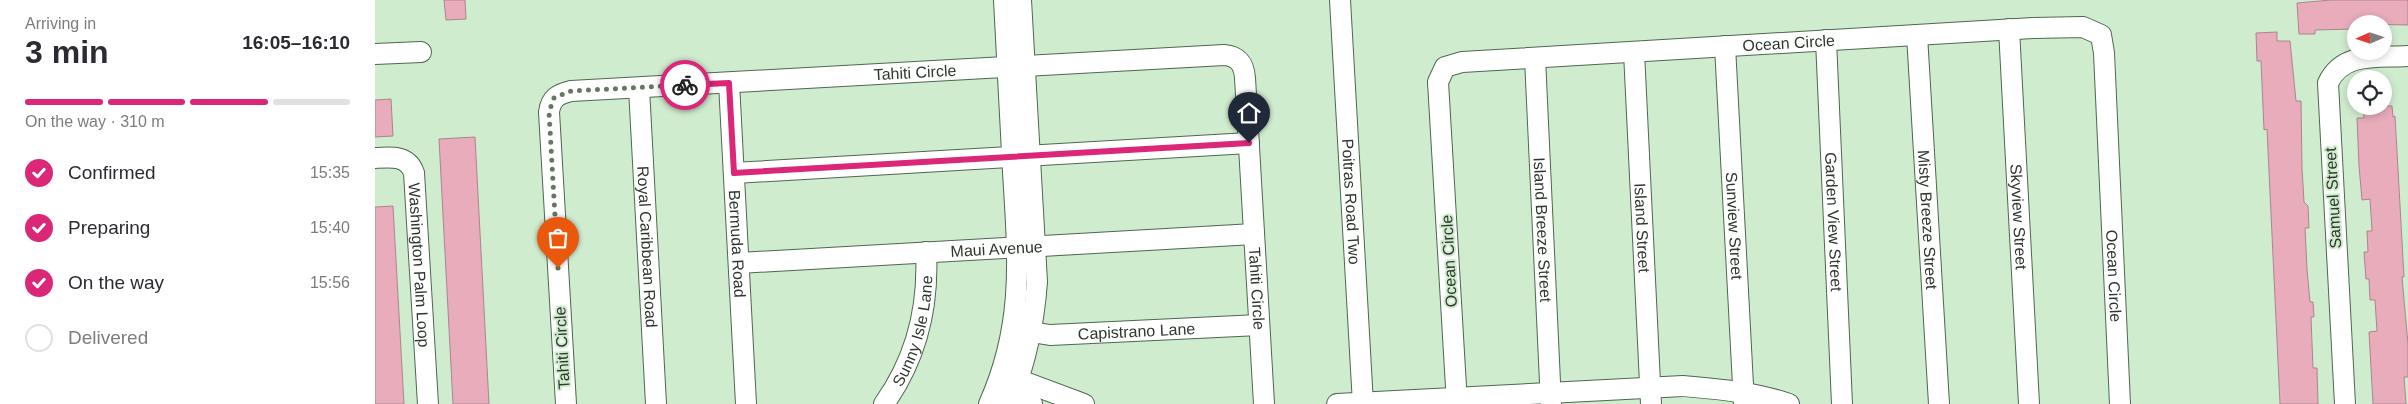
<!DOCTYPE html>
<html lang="en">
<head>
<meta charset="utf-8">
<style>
	body { margin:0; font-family:Arial,sans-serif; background:#f2f2f3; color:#2b2b33; height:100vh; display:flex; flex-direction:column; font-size:19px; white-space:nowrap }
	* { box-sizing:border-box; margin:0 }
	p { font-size:16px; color:#7c7c81 }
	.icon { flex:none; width:28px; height:28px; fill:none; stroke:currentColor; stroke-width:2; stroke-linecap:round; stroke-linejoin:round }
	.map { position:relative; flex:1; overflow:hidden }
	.side { display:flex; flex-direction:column; background:#fff; width:375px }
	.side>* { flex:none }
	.needle { width:32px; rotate:267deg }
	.buttons { position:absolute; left:1972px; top:15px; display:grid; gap:10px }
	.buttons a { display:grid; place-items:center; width:45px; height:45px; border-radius:50%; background:#fff; box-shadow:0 2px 8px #0003; font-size:25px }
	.pin { position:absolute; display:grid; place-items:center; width:42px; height:42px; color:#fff; margin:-51px -21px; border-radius:50% 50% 50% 0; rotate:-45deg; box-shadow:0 0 5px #0007 }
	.pin .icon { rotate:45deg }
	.courier { position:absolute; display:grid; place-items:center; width:50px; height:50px; margin:-25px; border:4px solid #db2777; border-radius:50%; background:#fff; color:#222; box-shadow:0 1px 6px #0007 }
	.summary em { font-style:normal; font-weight:700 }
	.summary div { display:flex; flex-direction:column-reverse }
	.summary { display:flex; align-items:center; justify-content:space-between; height:85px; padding:0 25px }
	h1 { font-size:32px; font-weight:700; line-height:38px }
	.bar { display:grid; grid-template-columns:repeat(4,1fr); gap:8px 5px; align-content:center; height:60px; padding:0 25px }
	.bar i { height:6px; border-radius:4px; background:#e1e1e2 }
	.bar .on { background:#db2777 }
	.bar p { grid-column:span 4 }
	ol { padding:0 25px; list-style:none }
	li { display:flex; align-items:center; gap:15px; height:55px }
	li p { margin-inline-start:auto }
	li .icon { padding:5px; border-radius:50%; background:#db2777; color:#fff; stroke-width:4 }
	li:last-child { color:#7c7c81 }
	li i { width:28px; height:28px; border:2px solid #e1e1e2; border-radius:50% }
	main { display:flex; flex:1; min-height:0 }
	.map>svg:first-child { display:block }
</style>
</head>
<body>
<main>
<section class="side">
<div class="summary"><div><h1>3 min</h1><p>Arriving in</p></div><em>16:05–16:10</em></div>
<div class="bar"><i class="on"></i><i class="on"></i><i class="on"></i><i></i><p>On the way · 310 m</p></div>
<ol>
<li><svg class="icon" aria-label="check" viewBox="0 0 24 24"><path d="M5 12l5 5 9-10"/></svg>Confirmed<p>15:35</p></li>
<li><svg class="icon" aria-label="check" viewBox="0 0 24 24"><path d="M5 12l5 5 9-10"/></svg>Preparing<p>15:40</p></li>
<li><svg class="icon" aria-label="check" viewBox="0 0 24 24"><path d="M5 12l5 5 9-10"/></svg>On the way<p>15:56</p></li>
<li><i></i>Delivered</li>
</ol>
</section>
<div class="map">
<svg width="2033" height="404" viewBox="0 0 2033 404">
	<rect width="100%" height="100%" fill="#d0eccf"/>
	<path fill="#e8acbb" stroke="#ab858e" d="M69,0H90L91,19L71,20Z
		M1956,0H2033V25L1981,24V29L1940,30V34H1924L1922,3Z
		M1902,32V41H1915L1921,101H1926L1927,168L1929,202L1933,206L1934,228H1930L1932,269L1935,302H1938L1939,317H1936L1938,368H1942L1943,404H1905L1892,129L1889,130L1886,61H1882L1881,33Z
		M16,99L18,136L0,137V100Z
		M1988,106H2017L2018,117L2020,116L2029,277H2027L2033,344V377H2029L2031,404H1998L1994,332L2002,331L2000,300H1995L1994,279H1991L1989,252H1993L1992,231H1997L1995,199L1987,200L1984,166L1982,118H1989Z
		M100,137L114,404H78L64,139Z
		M18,206L29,404H0V207Z"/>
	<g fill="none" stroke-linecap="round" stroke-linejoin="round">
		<defs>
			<g id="minor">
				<path id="s1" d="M965,0L988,404"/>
				<path id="s2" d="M1634,29L1654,404"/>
				<path id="s3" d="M1542,35L1564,404"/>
				<path id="s4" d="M1451,40L1467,404"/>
				<path id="s5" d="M1350,46L1369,404"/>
				<path id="s6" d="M1259,52L1276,404"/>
				<path d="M0,54L46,52"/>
				<path id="s7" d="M1160,58L1176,404"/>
				<path id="s8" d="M354,83L371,404"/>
				<path id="s9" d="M264,88L281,404"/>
				<path id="s10" d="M0,158C16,157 33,155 39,173L53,404"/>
				<path d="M359,173L874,143"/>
				<path id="s11" d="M364,263L879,234"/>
				<path id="s12" d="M644,330L675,335L884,325"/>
				<path d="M631,375L709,404"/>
				<path d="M625,391L657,404"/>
				<path id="s13" d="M191,404L174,112C176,98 183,94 196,91L849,55C863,56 869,64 870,78L889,404"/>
				<path id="s14" d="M509,404C541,359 554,308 551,252"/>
				<path d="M614,404C650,324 643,256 638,172C635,114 632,57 629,0"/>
				<path d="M634,404C650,365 659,324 662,282L646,0"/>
				<path d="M962,404L1308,386C1343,389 1380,392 1414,404"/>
				<path id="s15" d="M1082,404L1063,82L1070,67L1087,62L1658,28L1708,27L1726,35L1729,53L1745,404"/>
				<path d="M1970,404L1953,83C1968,51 2003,58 2033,56"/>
			</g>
		</defs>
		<use href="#minor" stroke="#4f674e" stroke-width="22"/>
		<use href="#minor" stroke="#fff" stroke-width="20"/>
	</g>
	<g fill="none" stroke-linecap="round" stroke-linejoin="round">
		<path stroke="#677766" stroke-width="5" stroke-dasharray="0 9" d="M183,268L174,112L179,98L196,91L310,85"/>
		<path stroke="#db2777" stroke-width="6" d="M310,85L354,83L359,173L874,143"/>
	</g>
	<g text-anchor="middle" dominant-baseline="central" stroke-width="4" stroke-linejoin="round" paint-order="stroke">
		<g font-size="16" fill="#2e382d" stroke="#d0eccf">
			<text stroke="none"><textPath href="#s15" startOffset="684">Ocean Circle</textPath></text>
			<text stroke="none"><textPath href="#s13" startOffset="670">Tahiti Circle</textPath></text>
			<text transform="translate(1958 198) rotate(-93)">Samuel Street</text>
			<text stroke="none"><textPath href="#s1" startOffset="202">Poitras Road Two</textPath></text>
			<text stroke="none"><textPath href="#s2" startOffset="188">Skyview Street</textPath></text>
			<text stroke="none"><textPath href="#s3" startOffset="185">Misty Breeze Street</textPath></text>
			<text stroke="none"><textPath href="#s4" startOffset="182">Garden View Street</textPath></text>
			<text stroke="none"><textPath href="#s5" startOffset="180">Sunview Street</textPath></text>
			<text stroke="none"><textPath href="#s6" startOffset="176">Island Street</textPath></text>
			<text stroke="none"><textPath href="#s7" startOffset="172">Island Breeze Street</textPath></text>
			<text stroke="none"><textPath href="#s8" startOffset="161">Bermuda Road</textPath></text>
			<text stroke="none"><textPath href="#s9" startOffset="159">Royal Caribbean Road</textPath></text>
			<text stroke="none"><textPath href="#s11" startOffset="258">Maui Avenue</textPath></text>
			<text transform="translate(1074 261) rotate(-93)">Ocean Circle</text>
			<text stroke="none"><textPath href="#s10" startOffset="138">Washington Palm Loop</textPath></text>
			<text stroke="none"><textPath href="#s15" startOffset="1240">Ocean Circle</textPath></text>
			<text stroke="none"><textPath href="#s13" startOffset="1225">Tahiti Circle</textPath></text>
			<text stroke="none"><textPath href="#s14" startOffset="80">Sunny Isle Lane</textPath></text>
			<text stroke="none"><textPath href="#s12" startOffset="118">Capistrano Lane</textPath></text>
			<text transform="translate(187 348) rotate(-93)">Tahiti Circle</text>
		</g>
	</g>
</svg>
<div class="buttons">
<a><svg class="needle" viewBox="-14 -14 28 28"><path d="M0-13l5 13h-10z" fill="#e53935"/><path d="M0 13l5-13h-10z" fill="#7c7c81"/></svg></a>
<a><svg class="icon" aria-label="locate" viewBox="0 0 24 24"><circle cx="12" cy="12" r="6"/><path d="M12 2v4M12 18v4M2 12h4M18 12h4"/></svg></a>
</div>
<div class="pin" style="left:183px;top:268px;background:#ea580c"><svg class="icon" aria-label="bag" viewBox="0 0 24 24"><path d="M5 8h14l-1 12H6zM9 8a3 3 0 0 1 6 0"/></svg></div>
<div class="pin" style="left:874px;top:143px;background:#1f2937"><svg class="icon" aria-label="home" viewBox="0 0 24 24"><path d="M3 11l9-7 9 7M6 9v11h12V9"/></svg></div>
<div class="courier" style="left:310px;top:85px"><svg class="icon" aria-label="bike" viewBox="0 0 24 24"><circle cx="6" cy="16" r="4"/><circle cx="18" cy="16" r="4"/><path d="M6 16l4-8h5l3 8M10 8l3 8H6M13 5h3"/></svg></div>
</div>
</main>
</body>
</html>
